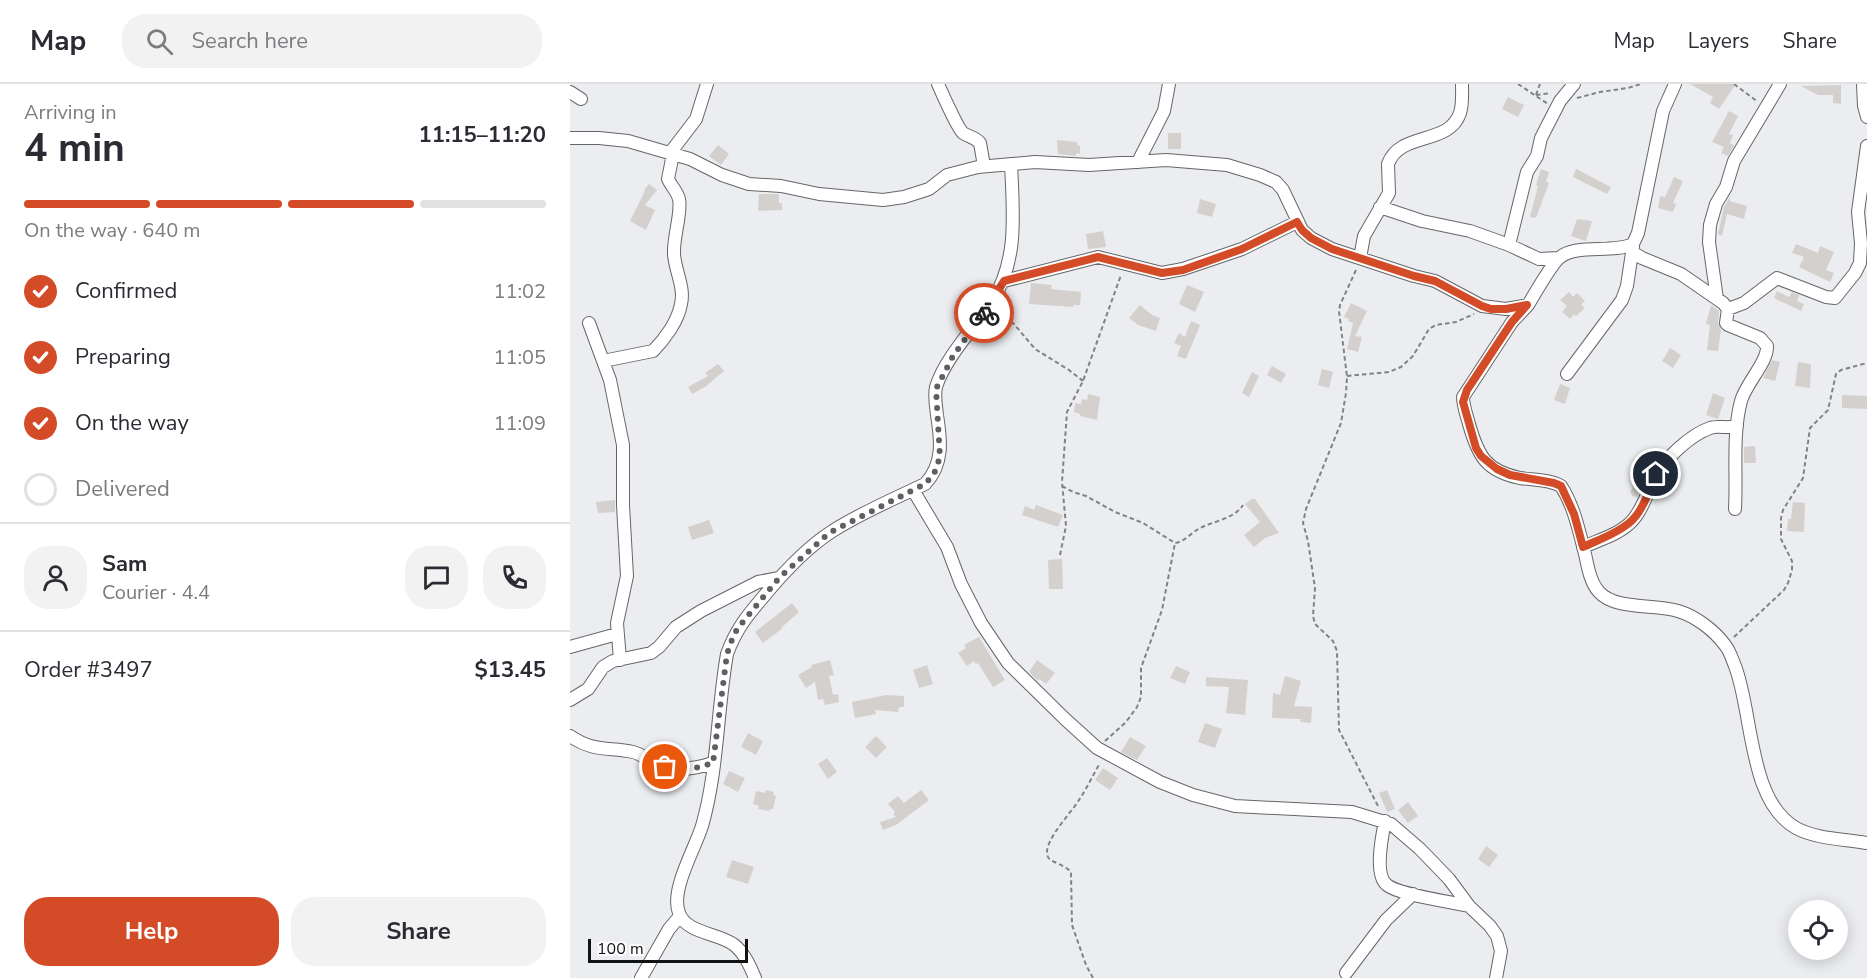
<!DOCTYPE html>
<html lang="en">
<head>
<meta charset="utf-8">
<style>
	body { margin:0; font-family:"Nunito Sans",sans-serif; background:#f2f2f3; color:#2b2b33; height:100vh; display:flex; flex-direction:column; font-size:22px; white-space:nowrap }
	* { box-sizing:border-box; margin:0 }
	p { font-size:20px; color:#7c7c81 }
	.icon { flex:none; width:33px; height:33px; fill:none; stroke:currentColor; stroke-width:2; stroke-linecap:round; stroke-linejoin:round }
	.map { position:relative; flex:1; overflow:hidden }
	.side { display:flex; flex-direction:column; background:#fff; width:570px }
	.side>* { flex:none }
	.tools { position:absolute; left:1218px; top:816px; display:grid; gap:12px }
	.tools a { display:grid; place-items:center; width:60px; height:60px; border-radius:50%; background:#fff; box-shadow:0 3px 15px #0003; font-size:30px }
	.scale { position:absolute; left:18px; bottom:15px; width:160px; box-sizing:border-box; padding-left:6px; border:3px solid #111213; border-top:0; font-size:16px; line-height:21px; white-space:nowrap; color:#111213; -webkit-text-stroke:4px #fff; paint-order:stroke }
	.pin { position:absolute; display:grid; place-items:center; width:51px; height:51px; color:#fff; margin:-26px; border:3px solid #fff; border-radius:50%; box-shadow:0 2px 6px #0007 }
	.courier { position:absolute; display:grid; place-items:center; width:60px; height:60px; margin:-30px; border:4px solid #d44b27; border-radius:50%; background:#fff; color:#222; box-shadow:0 2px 8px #0007 }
	.summary em { font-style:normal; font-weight:700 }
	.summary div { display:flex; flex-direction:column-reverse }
	.summary { display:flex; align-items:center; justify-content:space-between; height:102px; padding:0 24px }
	h1 { font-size:39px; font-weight:700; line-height:45px }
	.bar { display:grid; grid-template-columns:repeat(4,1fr); gap:9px 6px; align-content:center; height:72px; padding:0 24px }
	.bar i { height:8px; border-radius:4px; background:#e1e1e2 }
	.bar .active { background:#d44b27 }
	.bar p { grid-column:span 4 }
	.line { display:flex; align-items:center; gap:15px; padding:0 24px; border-top:2px solid #e1e1e2 }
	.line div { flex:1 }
	.round { display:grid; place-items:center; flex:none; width:63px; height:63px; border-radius:24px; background:#f2f2f3 }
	ol { padding:0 24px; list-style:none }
	li { display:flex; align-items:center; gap:18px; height:66px }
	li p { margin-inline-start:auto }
	li .icon { padding:6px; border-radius:50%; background:#d44b27; color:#fff; stroke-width:4 }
	li:last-child { color:#7c7c81 }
	li i { width:33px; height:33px; border:3px solid #e1e1e2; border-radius:50% }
	.button { display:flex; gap:12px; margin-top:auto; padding:12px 24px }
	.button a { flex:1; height:69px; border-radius:24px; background:#d44b27; color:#fff; font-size:24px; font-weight:700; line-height:69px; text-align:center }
	.button a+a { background:#f2f2f3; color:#2b2b33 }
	header { display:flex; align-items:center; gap:36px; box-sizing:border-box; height:84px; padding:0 30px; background:#fff; border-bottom:2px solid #e1e1e2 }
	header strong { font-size:28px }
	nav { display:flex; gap:33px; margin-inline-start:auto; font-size:21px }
	.search { width:420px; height:54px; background:#f2f2f3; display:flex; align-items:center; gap:15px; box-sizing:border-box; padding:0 21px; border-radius:24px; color:#7c7c81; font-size:22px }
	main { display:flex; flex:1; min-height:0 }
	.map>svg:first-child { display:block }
</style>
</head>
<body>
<header>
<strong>Map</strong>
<div class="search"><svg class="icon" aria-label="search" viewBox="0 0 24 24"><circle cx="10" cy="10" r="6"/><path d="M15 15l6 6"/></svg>Search here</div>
<nav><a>Map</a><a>Layers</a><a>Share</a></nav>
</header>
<main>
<section class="side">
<div class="summary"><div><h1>4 min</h1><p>Arriving in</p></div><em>11:15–11:20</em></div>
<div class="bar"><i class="active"></i><i class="active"></i><i class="active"></i><i></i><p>On the way · 640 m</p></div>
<ol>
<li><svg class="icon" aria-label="check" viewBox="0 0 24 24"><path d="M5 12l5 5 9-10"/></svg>Confirmed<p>11:02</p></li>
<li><svg class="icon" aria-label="check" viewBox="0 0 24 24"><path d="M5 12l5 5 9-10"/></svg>Preparing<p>11:05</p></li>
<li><svg class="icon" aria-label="check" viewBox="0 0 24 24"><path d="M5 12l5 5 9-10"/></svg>On the way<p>11:09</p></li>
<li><i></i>Delivered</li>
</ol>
<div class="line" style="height:108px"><a class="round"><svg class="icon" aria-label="person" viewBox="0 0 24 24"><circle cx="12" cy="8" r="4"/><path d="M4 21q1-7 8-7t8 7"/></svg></a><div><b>Sam</b><p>Courier · 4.4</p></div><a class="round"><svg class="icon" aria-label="chat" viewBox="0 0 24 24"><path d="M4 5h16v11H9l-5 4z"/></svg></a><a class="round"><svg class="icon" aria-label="phone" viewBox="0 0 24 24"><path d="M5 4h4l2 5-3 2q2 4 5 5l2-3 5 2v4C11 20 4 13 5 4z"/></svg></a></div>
<div class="line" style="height:78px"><div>Order #3497</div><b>$13.45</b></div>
<div class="button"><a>Help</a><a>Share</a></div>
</section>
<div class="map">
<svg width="1297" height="894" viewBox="0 0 1297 894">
	<rect width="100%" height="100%" fill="#ecedf0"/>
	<path fill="#d4d0ce" d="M1120,0H1166L1149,25L1140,19L1143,13Z
		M1271,1V20L1263,19V11H1248L1231,2Z
		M938,13L954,21L948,33L932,25Z
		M1159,27L1168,32L1159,50L1163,51L1160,59L1164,61L1158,72L1151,69L1154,63L1142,58Z
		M598,49H611V65H598Z
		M487,56L507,58V61L510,62V70L506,69V72L488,70Z
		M148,61L159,70L151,81L139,72Z
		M971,85L979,88L976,98L979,99L966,134L960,133L968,102L966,101Z
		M1006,85L1041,103L1037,110L1003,93Z
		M1104,93L1113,97L1103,119L1106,120L1103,128L1088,124L1090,112L1095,113Z
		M79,100L87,106L75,121L85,126L76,146L60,137L75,107L74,106Z
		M189,110H209V119H212V126L188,127Z
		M1160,113V117L1177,122L1174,135L1157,130L1152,152L1148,150L1154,123Z
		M630,115L646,120L642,133L627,129Z
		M1007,135L1022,137L1016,157L1001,152Z
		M533,147L536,163L518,165L516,150Z
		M1226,160L1248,169L1250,162L1264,168L1256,186L1264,189L1260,198L1229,183L1234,173L1222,169Z
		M461,199L482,201L481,205L511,208L510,221H503V223L459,220Z
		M617,201L634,208L625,228L609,220Z
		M1207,207L1219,213L1222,208L1229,211L1227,217L1234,220L1231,227L1204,214Z
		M999,208L1003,213L1007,209L1015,217L1011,221L1015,224L1006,232L1004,230L1000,235L992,228L997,222L990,216Z
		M781,219L797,227L785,252L792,253L788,268L777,265L783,239L778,237L779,235L774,233Z
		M570,221L582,231L590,234L586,247L568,241L559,234Z
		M1141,221L1149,227L1148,238L1151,246L1148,267L1137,266L1140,241L1136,240Z
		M621,237L630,241L616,275L607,272L611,262L604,259L609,249L615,253Z
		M1100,264L1111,271L1103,284L1092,277Z
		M1202,276L1210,278L1205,297L1193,294Z
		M1228,278L1241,280L1240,304L1225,302Z
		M148,280L154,287L135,303L122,310L118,303L138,292L135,289Z
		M702,282L716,290L711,299L697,291Z
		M752,285L763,288L759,304L748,301Z
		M682,288L689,292L679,313L672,309Z
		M990,300L1000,304L995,320L984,316Z
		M1143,309L1155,314L1148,335L1136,331Z
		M518,310L530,313L527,336L510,332V330L504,328L505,319L511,320L512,315L517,316Z
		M1272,311L1297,312V325L1272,324Z
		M1185,362L1186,379H1174V363Z
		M1066,381L1079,383L1074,396H1072L1067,413L1062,412V410L1060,409L1064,400Z
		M682,415H685L709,449L695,454L684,463L674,451L690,438L675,420Z
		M45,416V428L28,429L26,418Z
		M1223,418L1235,419L1234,448L1217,447L1218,435H1221Z
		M466,421L493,431L488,443L452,431L455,422L464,426Z
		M139,436L144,449L122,456L118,443Z
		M492,475L493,505H479L478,476Z
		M222,519L229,528L211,544H213L193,559L185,548Z
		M409,553L435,596L423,603L408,579L406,580L404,577L397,582L388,569L396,564L394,561Z
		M260,576L264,591L259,592L263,611L268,610L269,618L255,621L253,615L248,616L245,598L236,604L228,591L242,583L241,581Z
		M467,576L485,589L476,600L469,595L468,597L459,588Z
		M357,581L363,600L349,604L343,586Z
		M606,582L620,588L615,600L600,594Z
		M715,592L731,597L724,622L742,623L741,639L730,638L731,635L702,634L703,609L710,611Z
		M636,593L678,596L675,631L656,629L659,603L636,602Z
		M316,611L334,612V623H329L328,628L305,626L306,630L285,634L282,618Z
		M635,639L652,645L645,664L628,658Z
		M178,649L193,657L186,671L171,663Z
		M306,652L317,663L306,674L295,663Z
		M560,653L576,662L567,676L551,668Z
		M257,674L267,688L258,695L248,680Z
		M533,684L548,694L540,706L525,696Z
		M159,687L175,694L168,708L153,700Z
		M196,706L204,708L203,711L206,712L203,725H200L199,727L188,725L189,722L183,720L186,707L195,709Z
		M351,706L359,716L326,741L313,746L310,738L326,733L323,730L325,728L318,720L328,712L334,719Z
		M817,706L825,725L817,728L809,709Z
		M838,718L848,732L838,739L828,726Z
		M916,762L928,771L919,783L908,775Z
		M162,776L184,783L178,800L156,793Z"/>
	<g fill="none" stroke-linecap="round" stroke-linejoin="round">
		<defs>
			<path id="minor" d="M368,0C371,7 388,45 393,49C399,53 405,53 410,59L414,82
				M1293,0L1294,22L1297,33
				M0,8L11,15
				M0,54H29L58,57L120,75L152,91L179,100L211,102L249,110L313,116L334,113L359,105L377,91L408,83L465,78L519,81L596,76L657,81L690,91L706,98L713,106L732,146L741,154L762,165L844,192L865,197L912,222L936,225L958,221C964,211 981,181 989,174C1006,159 1042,170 1063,160L1068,149L1093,27L1105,0
				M100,69L126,35L137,0
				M568,78L594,27L599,0
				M810,123L852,137L900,147L939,161L969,175L989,174
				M939,161L957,88L967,72L971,54L990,17L1004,0
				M1062,168L1072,174L1111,190L1153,219L1158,225L1156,239L1158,241L1190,254L1197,262C1198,278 1176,299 1171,317C1162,351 1167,389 1165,425
				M790,174L794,152L819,109L818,80C830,47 879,62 890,29C893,20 892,9 892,0
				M434,197L528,173L592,189L613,185L672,165L727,138
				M1147,215L1139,158L1140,141L1146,120L1156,103L1164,77L1210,0
				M958,221L942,238L893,313C893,322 897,332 899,340C908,372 916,387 950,394C963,396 979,395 991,402C1004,422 1009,447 1015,470C1018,483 1020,498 1029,508C1045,526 1085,520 1108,527C1125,532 1144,546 1155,561C1160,567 1162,575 1165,582C1183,628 1178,717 1226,744C1246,755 1275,755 1297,759
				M1158,225L1174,219L1207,194L1256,213L1265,214L1285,189L1290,179L1291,159L1288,128L1297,62
				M19,239L40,296L53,361V421L57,492L47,539L50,576
				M33,277L83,267C95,255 108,237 111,220C115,203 105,187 104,170C103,153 112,129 109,115C107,107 101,102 98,95L103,70
				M997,290L1052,216L1057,202L1063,162
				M343,406L377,463L391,500L411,539L438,579L495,635L527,664L590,698L623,711L665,722L782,728L821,740L850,765L879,795L899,822L920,842L927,852L931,867L926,894
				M1013,463C1029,456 1050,450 1062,437C1073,425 1078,407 1085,392C1095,375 1120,351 1140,344C1148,341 1158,345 1167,342
				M0,563L47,550
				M0,616L18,605L33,583L43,577L81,569L89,563L106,543L131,527L188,498L209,494
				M0,652C23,668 38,663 63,668C72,670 79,677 88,680C106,688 125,685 143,679
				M815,737C812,752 804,791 817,801C829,811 882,818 899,822
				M776,889L816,836L843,810
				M71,894L99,845L110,832
				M185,894C180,882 174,868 163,860C147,849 116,849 109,829C100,806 125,765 132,742C148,687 147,627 157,570C166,545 177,532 194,512C213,489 235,465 261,448C290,429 324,415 355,400C374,380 371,356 367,331C366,322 364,312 366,303C375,274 404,244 421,219C449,177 443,128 441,80"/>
		</defs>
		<use href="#minor" stroke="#666669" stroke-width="14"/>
		<path stroke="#818284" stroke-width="2" stroke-dasharray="4.5 3" stroke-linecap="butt" d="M948,0L978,20
			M1164,0L1188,18
			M966,11L981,9
			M966,11L970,0
			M1007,14L1030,8L1058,4L1071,0
			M786,186L770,221L769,227L777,293L776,309L771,339L736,425L733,439L738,457L745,504L743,532L745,540L763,557L767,567L769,646L809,724
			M428,230L444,240L465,265L499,286L513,297
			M777,292L819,288L831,283L843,272L859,245L866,241L886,238L904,230
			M492,402L503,408L516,412L545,428L573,439L605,459C614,458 621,449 630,444C644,437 664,435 673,421
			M490,471L496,442L492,398L497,328L513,297L551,191
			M1164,553L1214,506L1218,499L1222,486V477L1211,455V434L1213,426L1233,394L1240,344L1258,326L1266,290L1271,286L1297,279
			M535,657L556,638L567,623L571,613V584L592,526L605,459
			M523,894L516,881L502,841L501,788C494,780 480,778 478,773C471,759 502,728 509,716C517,704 523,691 530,679"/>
		<use href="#minor" stroke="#fff" stroke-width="12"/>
	</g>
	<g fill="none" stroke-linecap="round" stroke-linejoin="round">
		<path stroke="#5e5f60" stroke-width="6" stroke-dasharray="0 10.8" d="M95,683L122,685L143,679L157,570L164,550L172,539L209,494L259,449L355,400L364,390L370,373L366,305L383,272L414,229"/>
		<path stroke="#d44b27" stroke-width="8" d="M414,229L434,197L528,173L592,189L613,186L672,165L727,138L732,146L741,154L762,165L844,192L865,197L912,222L921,225H936L957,221L942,238L897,306L893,318L906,364L911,372L927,385L940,391L984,399L991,402L1004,430L1013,463C1028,456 1046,450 1059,439C1073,428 1079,406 1086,390"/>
	</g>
</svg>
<div class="tools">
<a><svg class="icon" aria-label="locate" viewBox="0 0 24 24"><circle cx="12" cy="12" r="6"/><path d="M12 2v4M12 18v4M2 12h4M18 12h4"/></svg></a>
</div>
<div class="scale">100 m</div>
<div class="pin" style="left:95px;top:683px;background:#ea580c"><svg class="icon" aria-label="bag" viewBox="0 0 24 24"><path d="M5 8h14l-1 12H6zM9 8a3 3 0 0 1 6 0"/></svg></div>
<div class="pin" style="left:1086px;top:390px;background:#1f2937"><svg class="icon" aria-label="home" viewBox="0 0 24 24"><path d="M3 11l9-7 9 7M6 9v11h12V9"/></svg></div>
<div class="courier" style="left:414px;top:229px"><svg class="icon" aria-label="bike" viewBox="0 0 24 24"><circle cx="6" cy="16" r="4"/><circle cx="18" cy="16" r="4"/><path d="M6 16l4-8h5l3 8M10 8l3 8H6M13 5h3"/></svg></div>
</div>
</main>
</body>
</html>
